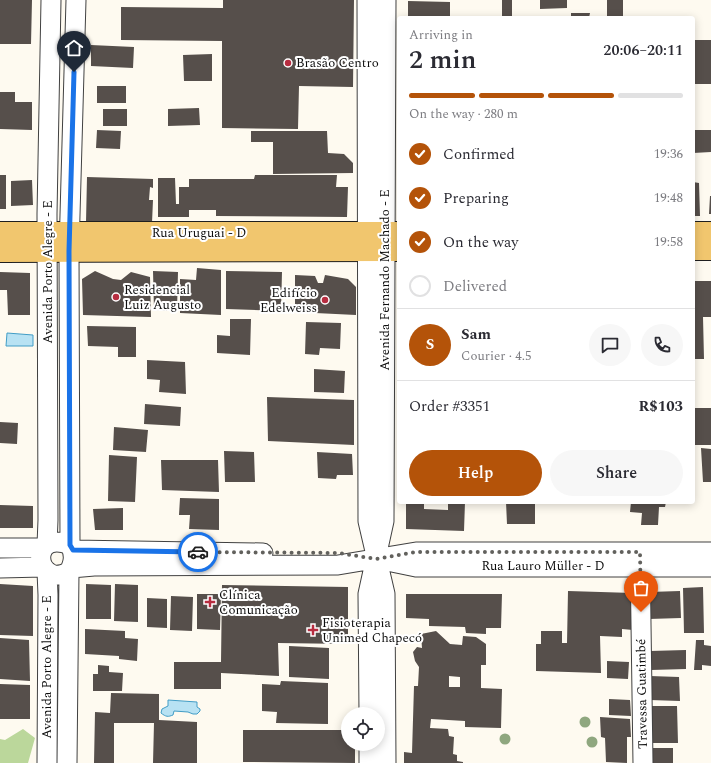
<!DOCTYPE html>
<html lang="en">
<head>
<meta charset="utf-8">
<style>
	body { margin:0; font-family:Spectral,serif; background:#f7f7f7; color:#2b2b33; height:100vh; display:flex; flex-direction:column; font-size:15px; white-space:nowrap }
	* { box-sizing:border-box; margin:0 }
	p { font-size:13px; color:#7c7c81 }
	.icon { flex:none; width:22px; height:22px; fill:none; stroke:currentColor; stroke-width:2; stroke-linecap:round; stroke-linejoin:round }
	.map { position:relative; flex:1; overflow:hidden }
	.panel { position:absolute; left:397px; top:16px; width:298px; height:488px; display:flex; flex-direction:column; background:#fff; border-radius:4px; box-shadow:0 2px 10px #0003 }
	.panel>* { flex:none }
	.buttons { position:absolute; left:341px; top:707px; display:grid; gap:8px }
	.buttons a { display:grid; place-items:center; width:44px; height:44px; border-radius:50%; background:#fff; box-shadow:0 2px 10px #0003; font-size:20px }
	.pin { position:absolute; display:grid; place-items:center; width:34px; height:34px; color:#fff; margin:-41px -17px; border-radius:50% 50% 50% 0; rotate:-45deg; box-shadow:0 0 4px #0007 }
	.pin .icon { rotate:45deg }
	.courier { position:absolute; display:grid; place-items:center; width:40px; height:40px; margin:-20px; border:3px solid #1a73e8; border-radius:50%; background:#fff; color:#222; box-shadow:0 1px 5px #0007 }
	.summary em { font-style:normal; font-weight:600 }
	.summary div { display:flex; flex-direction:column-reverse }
	.summary { display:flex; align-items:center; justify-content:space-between; height:68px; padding:0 12px }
	h1 { font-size:26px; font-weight:600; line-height:30px }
	.bar { display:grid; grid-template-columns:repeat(4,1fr); gap:6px 4px; align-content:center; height:48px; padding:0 12px }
	.bar i { height:5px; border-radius:3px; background:#e1e1e2 }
	.bar .active { background:#b45309 }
	.bar p { grid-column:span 4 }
	.line { display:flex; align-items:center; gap:10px; padding:0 12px; border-top:1px solid #e1e1e2 }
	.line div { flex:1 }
	.round { display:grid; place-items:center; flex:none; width:42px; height:42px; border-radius:21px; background:#f7f7f7 }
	ol { padding:0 12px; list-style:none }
	li { display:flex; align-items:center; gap:12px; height:44px }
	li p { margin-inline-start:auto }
	li .icon { padding:4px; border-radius:50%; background:#b45309; color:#fff; stroke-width:4 }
	li:last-child { color:#7c7c81 }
	li i { width:22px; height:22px; border:2px solid #e1e1e2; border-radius:50% }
	.action { display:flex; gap:8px; margin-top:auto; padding:8px 12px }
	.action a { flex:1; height:46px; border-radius:24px; background:#b45309; color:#fff; font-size:16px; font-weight:600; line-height:46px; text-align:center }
	.action a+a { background:#f7f7f7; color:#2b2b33 }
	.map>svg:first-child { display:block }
</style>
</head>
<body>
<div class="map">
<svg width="711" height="763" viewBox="0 0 711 763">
	<rect width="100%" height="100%" fill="#fefaf0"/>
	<path fill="#bbd79b" d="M23,729L35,738L28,763H0V739L5,740Z"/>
	<path fill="#b8e2f3" stroke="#429dc6" d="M7,333L33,335V346H6Z
		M168,700L197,702V707L200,709V711L197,714H193L188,712L174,711L173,715C168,717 166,717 161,713L162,709L168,706Z"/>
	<path fill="#564f4b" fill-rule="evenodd" d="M0,0H32L31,44H0Z
		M223,0H354L353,87L299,86L298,129L222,128V41L121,40V7L223,8Z
		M502,0H512V18H502Z
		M540,0H567V8L540,9Z
		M607,0H623V18H607Z
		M408,1L450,2V18H408Z
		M571,13H590L589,18H571Z
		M693,40H711V84H693Z
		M91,45L134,47L133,68L91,66Z
		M212,54V81H184L183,55Z
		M97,86H126V103H97Z
		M0,92H15V102H32V130L0,129Z
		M199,108L200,125L168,126V109Z
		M103,109H127V126H103Z
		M97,130L121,131L120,149L96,148Z
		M693,130H711V152L693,153Z
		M251,131H327L328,153L344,154L353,163V173L273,174V142H251Z
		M0,175H6V209H0Z
		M255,175H337L336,187H348L347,217L216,216V210H189V217H158V178H175L176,204H179V187H189V179H254Z
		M87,177L153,179V188L150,187L149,200H153L152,223L86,222Z
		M32,180L33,205L11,206V181Z
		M693,182L699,183L700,216H693Z
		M710,196H711V214H709Z
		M197,268L221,270V315L180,313V279L196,280Z
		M95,271L113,279L121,280L131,272L150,277L151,317L83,315L82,279Z
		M153,271L178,272L177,311L154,310Z
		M226,271L282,272L281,311L226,309Z
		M0,272L30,273V315H8L7,290H0Z
		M295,275L315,276L318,283H323L325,275L348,279L356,287V315L295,312Z
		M693,281H711V317H703L704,359H693Z
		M230,319H251L250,355L217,353V335L230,336Z
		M306,322L341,323L340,349L320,348L319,355L305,354Z
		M87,326L136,327V357H118V347L88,346Z
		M147,360L185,362L186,394L159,392L160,380L147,379Z
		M314,369L345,371L344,393L314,392Z
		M267,397L354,400V445L268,441Z
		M145,404L181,407L180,426L144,424Z
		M693,408H711V445H693Z
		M0,422L18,423L17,444L0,443Z
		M114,427L148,430L146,452L113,450Z
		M701,448L711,449V482H703Z
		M224,451L254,452L255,482H225Z
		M317,452L352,454L353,475H337L336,479L318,478Z
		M109,455L137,457L135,502L108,501Z
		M161,460H218L219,492L162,490Z
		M180,498L219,499V530L189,529L190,515H179Z
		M406,502H424V509L448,510V502H465L464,531L406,529Z
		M506,502H535V524H507Z
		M631,502H666L665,507H659L658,525H641L642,513L630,512Z
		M0,505L33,506V528H0Z
		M123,508V530H95L93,509Z
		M0,584L33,586V636L0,635Z
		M86,584L111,585V619H86Z
		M115,584L138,585V622L114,621Z
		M222,585L348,587V644L278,643L279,676L221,673V689H174V662H221Z
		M703,587L704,633H684L683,588Z
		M568,591L633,593V630L622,629V637L600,636L601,673L536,671V644H541V631H562V643H567Z
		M680,591L681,618L649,619V592Z
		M197,594H221L220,630L197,629Z
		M406,594H502L501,628H486V634L466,633L465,627L429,626V619L406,618Z
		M171,596L193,597L192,631L170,630Z
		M147,598L167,599V628L147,627Z
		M85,629L125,631V638L138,639L137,661L119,659V656L85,654Z
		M436,631L450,644L462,645L463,636L476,637L486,644V665H481V688L502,689L501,728L465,727V721L431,719L430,728L448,729L449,736L454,737L453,754L457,755V761L463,762V763H404V752L412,753L414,686H418L419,667L415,661L413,652L417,647L422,648L421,634ZM449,676L460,677V687H449Z
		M0,638L29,640L30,681L0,679Z
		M696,640H704V645L711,646V666L702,665V670H694Z
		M289,646L329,648V679L289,677Z
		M686,650V669L651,670L650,651Z
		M607,661L629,662L628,679L607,678Z
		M98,665L109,666V672L123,673L122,691H93V674H98Z
		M650,676L679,677L680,701L650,700Z
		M281,681L328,683V724L276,723L277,712L262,711V684L280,685Z
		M0,684L30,685V719H0Z
		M111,693L159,694V720L197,722V763H153L154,723H114V763H94L95,712L110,713Z
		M609,699L630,700L631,716L609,715Z
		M651,706H677L678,743H652Z
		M600,717L630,719L631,737H627V763L606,762L605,738L601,737Z
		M243,730H348V744H355V763L243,762Z
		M652,748H673V763H653Z"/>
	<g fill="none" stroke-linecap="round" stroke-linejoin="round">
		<defs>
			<path id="minor" d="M367,0L368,521L385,594L386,763
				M47,545L48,520L47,214L51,0
				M70,545C36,531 33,570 54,575C59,576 64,574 69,572C74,562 75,555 70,545L69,251L76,0
				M0,548H43
				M73,550L263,553
				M640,554L643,763
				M387,561L416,567H711
				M0,568L43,567
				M71,568L94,566L338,565L416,552H711
				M369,714L368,594L384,521L386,0
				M369,744V763
				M47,763L48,595L47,571
				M67,763L69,572"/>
			<path id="major" d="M0,233H399
				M693,233H711
				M693,249H711
				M0,251L399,250"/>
		</defs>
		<use href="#minor" stroke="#414141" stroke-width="21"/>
		<use href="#major" stroke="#1f1f1f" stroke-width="24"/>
		<use href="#minor" stroke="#fff" stroke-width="19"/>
		<use href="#major" stroke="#f1c66e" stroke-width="22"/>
	</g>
	<g fill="#8fa77f">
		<circle cx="585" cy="722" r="5.5"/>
		<circle cx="505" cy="739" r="5.5"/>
		<circle cx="592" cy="742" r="5.5"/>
	</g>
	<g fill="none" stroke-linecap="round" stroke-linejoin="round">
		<path stroke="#62615d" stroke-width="4" stroke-dasharray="0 7.2" d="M198,552L338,553L376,559L416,552H640L641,612"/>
		<path stroke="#1a73e8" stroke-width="5" d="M74,72L69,251L70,545L73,550L198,552"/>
	</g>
	<g fill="#b72d40" stroke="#fff" stroke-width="1.5">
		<circle cx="288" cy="63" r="4"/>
		<circle cx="116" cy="297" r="4"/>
		<circle cx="325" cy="300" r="4"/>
		<path d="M208 596h4v4h4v4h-4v4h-4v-4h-4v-4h4z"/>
		<path d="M311 624h4v4h4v4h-4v4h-4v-4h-4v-4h4z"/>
	</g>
	<g text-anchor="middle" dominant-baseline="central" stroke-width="4" stroke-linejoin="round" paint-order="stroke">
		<g font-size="13" fill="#0e0e0e" stroke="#fff" text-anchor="start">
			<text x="296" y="63">Brasão Centro</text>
			<text x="124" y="290">Residencial<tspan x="124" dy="15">Luiz Augusto</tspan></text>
			<text x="317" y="293" text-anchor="end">Edifício<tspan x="317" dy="15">Edelweiss</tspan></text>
			<text x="219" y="595">Clínica<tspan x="219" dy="15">Comunicação</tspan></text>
			<text x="322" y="623">Fisioterapia<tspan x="322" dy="15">Unimed Chapecó</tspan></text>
		</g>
		<g font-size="13" fill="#0e0e0e" stroke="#fff">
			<text x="199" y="233">Rua Uruguai - D</text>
			<text transform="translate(48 272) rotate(-90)">Avenida Porto Alegre - E</text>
			<text transform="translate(385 280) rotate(-90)">Avenida Fernando Machado - E</text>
			<text x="543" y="566">Rua Lauro Müller - D</text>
			<text transform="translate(47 667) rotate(-90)">Avenida Porto Alegre - E</text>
			<text transform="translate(642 694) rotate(-91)">Travessa Guatimbé</text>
		</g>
	</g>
</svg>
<div class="buttons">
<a><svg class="icon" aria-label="locate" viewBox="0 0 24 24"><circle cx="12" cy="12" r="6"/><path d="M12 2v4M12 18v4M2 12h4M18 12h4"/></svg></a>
</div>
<div class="pin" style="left:641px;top:612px;background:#ea580c"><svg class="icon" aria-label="bag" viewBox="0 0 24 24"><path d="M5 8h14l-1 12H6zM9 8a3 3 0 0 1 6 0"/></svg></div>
<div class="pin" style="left:74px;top:72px;background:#1f2937"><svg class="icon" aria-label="home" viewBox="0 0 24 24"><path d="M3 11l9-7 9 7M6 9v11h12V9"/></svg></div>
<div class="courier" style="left:198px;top:552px"><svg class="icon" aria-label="car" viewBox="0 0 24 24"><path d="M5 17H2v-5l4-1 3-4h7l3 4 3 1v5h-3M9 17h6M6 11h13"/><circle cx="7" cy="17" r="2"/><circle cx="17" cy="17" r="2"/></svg></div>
<section class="panel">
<div class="summary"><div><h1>2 min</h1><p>Arriving in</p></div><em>20:06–20:11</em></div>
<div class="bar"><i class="active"></i><i class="active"></i><i class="active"></i><i></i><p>On the way · 280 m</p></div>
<ol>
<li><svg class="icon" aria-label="check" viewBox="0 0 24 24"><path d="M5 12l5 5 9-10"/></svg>Confirmed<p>19:36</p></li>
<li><svg class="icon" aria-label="check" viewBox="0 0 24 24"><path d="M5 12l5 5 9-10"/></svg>Preparing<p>19:48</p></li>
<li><svg class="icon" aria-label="check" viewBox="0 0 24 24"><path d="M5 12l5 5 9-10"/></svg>On the way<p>19:58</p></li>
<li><i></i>Delivered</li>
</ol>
<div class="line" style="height:72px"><b class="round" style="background:#b45309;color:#fff">S</b><div><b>Sam</b><p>Courier · 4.5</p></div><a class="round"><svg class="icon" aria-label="chat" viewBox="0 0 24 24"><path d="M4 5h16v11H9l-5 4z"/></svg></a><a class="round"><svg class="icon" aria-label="phone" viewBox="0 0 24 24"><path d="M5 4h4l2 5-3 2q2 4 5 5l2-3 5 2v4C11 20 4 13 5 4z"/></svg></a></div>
<div class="line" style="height:52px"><div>Order #3351</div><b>R$103</b></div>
<div class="action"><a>Help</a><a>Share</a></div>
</section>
</div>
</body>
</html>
